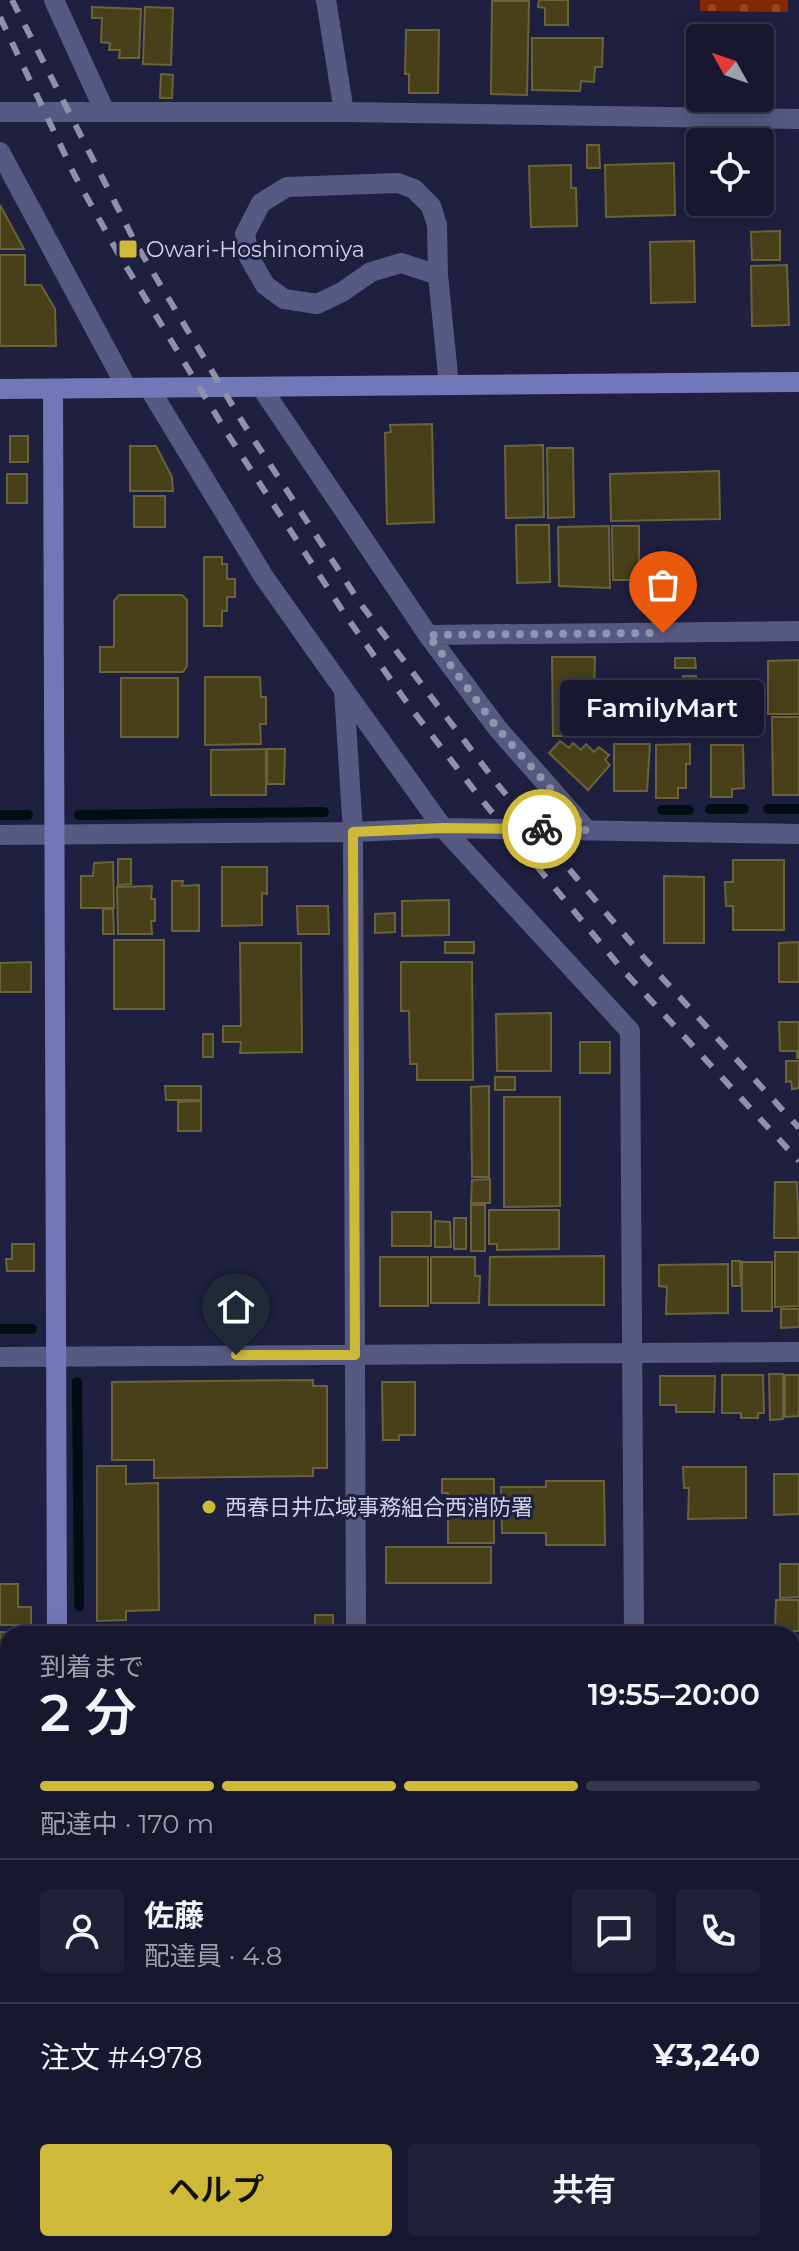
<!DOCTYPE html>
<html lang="ja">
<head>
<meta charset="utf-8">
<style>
	body { margin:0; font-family:Montserrat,"Noto Sans JP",sans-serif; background:#202138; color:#f1f3f6; height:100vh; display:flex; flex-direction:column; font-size:30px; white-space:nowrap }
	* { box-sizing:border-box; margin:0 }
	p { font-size:26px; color:#9ea0ab }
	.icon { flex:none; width:44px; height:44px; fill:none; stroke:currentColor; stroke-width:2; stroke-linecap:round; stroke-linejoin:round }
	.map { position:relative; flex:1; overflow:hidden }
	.panel { position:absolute; left:0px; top:1626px; width:800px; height:626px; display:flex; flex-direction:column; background:#171830; border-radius:24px 24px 0 0; box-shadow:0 4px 20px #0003,0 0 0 2px #36374c }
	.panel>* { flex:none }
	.needle { width:52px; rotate:310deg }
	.tools { position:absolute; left:686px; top:24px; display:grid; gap:16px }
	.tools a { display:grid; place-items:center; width:88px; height:88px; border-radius:8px; background:#171830; box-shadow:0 4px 20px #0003,0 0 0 2px #36374c; font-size:40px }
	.pin { position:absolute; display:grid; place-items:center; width:68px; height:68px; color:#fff; margin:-82px -34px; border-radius:50% 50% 50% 0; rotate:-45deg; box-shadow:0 0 8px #0007 }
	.pin .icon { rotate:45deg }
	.courier { position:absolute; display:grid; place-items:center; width:80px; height:80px; margin:-40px; border:6px solid #ceb938; border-radius:50%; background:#fff; color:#222; box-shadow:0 2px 10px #0007 }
	.bubble { position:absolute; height:56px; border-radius:8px; background:#171830; box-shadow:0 4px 20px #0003,0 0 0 2px #36374c; font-size:26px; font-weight:600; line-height:56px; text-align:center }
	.summary em { font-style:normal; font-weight:600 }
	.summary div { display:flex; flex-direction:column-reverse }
	.summary { display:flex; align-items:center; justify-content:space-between; height:136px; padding:0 40px }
	h1 { font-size:52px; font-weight:600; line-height:60px }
	.bar { display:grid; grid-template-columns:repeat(4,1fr); gap:12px 8px; align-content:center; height:96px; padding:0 40px }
	.bar i { height:10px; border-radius:6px; background:#36374c }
	.bar .selected { background:#ceb938 }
	.bar p { grid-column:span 4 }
	.line { display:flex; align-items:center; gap:20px; padding:0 40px; border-top:2px solid #36374c }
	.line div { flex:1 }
	.round { display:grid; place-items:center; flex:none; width:84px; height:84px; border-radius:8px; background:#202138 }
	.action { display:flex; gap:16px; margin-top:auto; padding:16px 40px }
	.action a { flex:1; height:92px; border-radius:8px; background:#ceb938; color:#111; font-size:32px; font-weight:600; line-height:92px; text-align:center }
	.action a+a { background:#202138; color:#f1f3f6 }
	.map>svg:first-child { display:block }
</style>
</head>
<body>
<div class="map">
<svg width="799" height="2251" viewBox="0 0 799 2251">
	<defs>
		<pattern id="cemetery-stones" width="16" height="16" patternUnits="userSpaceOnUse" patternTransform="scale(2)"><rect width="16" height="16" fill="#842800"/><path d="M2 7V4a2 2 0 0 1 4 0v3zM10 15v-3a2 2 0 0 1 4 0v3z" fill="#944625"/></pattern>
	</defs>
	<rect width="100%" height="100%" fill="#1f2040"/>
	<path fill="#27294f" d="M792,1907H799V2251H0V1918H8V2244H792Z"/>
	<path fill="url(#cemetery-stones)" d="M700,0H788V12L700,11Z"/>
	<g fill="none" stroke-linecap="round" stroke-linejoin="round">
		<path stroke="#000d12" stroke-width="10" d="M710,809H744
			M768,809H799
			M662,810H689
			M0,815H28
			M79,815L324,812
			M0,1329H32
			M77,1382L79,1606
			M792,1647H799"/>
	</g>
	<path fill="#474018" stroke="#6a633a" stroke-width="2" d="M539,0H568V25H545V8L538,7Z
		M492,1H529L527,95L491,94Z
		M92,7L141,9L139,58H119L120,50H109L110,43L101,42L102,18H92Z
		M145,7L173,8L171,65L143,64Z
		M406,30H439L438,93H409V74H405Z
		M532,38H603L602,67H595L594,82L581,81L580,91L532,90Z
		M161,74L173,75L172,98H160Z
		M587,145H599L600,168H587Z
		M674,163L675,215L606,217L605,165Z
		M571,165V188H576L577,226L531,227L529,166Z
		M0,205L24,249H0Z
		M780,231V260H752L751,232Z
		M694,241L695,302L651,303L650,242Z
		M0,255H25V285H41L55,309L56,346H0Z
		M787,265L789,325L752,326L751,266Z
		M432,424L434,522L387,524L385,433L391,432L390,425Z
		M10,436H28V462H10Z
		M543,445L544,517L506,518L505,446Z
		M130,446H156L172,477L173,491H130Z
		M547,448H573L574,517L548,518Z
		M719,471L720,519L611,521L610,474Z
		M7,474H27V503H7Z
		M134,496H165V527H134Z
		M516,525H549L550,582L517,583Z
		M609,526L610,588L559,586L558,527Z
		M612,526H639V580H613Z
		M204,557H222V564H227V579H235V597H227V611H222V626H204Z
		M119,595H182L187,600V666L183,672H100V647H114V601Z
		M552,657H595L593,736H553Z
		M675,658H695L696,668H675Z
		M799,660V714H768V661Z
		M683,676H696V679H756V736H695V723L683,724Z
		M205,677H260L261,697H266V724H260L261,744L205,745Z
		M121,678H178V737H121Z
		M772,717H799V795H773Z
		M560,741L569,748L573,743L581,750L586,744L594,752L599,747L609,755L605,760L610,765L588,790L549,753Z
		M614,744H650L647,791H614Z
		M690,744V764H686V788H678V798H656V745Z
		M711,745H743L744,788L732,789V797H711Z
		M266,749V795H211V750Z
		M267,749H285L284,784H267Z
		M118,859H131V884L118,885Z
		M733,860H784V930H733V906H726L725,882H733Z
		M113,862L114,908H81V876H93L94,863Z
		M222,867H267V894L262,893V925L222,926Z
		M664,876L704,877V943H664Z
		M172,881H183L182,886L199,885V931H172Z
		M152,886L151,899H155V921H151L152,934H118L117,887Z
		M449,900V935L402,936V901Z
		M297,906H328L329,934H298Z
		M103,909H113L114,934H103Z
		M395,913V932L375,933V914Z
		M114,940H164V1009H114Z
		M445,942H474V953H445Z
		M799,942V982H779V943Z
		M240,943H301L302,1052L240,1053L241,1042H223V1026H241Z
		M31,962V992H0V963Z
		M401,962H472L473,1080H417V1064H410L409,1011H401Z
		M551,1013V1071H497L496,1014Z
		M779,1022H799V1058H797V1051H780Z
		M203,1034H213V1057H203Z
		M580,1042H610V1073H580Z
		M786,1061H799V1088L792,1089L791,1081L786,1082Z
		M495,1077H515V1090H495Z
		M165,1086H201V1100H166Z
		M489,1086V1177H472L471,1087Z
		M504,1097H560V1206L504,1207Z
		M201,1101V1131H178V1102Z
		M490,1179V1203H471L472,1180Z
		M775,1182H797L799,1238H774Z
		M471,1205H485V1251H471Z
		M489,1210H559V1249L497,1250V1244H489Z
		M392,1212H431V1246H392Z
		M454,1218H466V1249H454Z
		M435,1221L450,1222L451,1247H435Z
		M12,1244H34V1271H7L6,1259H12Z
		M775,1252H799V1306L775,1307Z
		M604,1256V1305H489L490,1257Z
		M380,1257H428V1306H380Z
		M431,1257H475V1276H480L479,1303H431Z
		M732,1261H740L741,1286H732Z
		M742,1262H772V1311H742Z
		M728,1264V1313L666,1314L667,1287L659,1286V1265Z
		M781,1309H799V1327L781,1328Z
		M769,1374H783V1419L770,1420Z
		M722,1375H763L764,1413H758V1418H741V1413H722Z
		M785,1375H799V1416L785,1417Z
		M660,1376H715L714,1412H676V1405H660Z
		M313,1380V1386H327V1468H313V1476L154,1478V1460H112V1382Z
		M382,1382H415V1435H399V1440H383Z
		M97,1466H126V1484L158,1483L159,1610L126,1611V1620L97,1621Z
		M683,1467H746V1518L688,1519L689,1488H684Z
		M774,1474H799V1514L774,1515Z
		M442,1479H494V1543H448V1493H442Z
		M546,1481H604L605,1545H546V1533H502L501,1487H546Z
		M386,1547H491V1583H386Z
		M780,1564H799V1597L780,1598Z
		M0,1584H18V1607H31V1625H0Z
		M776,1600H799V1631H775Z
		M315,1615H333V1631H315Z
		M0,1632H11L8,1634L7,1663H0Z
		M0,1996H8V2244H567V2251H0Z
		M792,2135H799V2251H742V2244H792Z
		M711,2244H740V2251H711Z"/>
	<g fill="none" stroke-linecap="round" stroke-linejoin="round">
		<path stroke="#565a83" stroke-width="20" d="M438,275L401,263L371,272L342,292L317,304L284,299L265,285L249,257L245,234L261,203L287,187L398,183L414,189L431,206L437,225L438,275L449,385
			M792,2049H799"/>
		<path stroke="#565a83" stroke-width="20" d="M54,0L105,112
			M326,0L344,112
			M0,112H344L799,119
			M0,152L127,388
			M261,387L428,635L498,729L587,830
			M149,388L264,577L344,690L353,832L356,1634
			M428,635L799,631
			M344,690L443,828L630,1031L634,1634
			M0,835L353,832L443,828L799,834
			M0,1357L799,1352"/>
		<path stroke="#7277b8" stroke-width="20" d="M0,389L799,382
			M53,389L57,1634"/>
		<path stroke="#888de2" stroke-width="20" d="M792,1872H799
			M0,1879H8"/>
		<path stroke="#8f91aa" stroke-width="6" stroke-dasharray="14 14" stroke-linecap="butt" d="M12,0L136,244L243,423L360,603L498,785L645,959L799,1128
			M0,17L75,176L118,253L227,433L344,613L410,707L481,799L622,969L799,1161"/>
	</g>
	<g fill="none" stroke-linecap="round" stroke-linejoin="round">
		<path stroke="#9194ad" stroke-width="8" stroke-dasharray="0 14.4" d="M542,829L587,830L498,729L428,635L663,633"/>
		<path stroke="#ceb938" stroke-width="10" d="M236,1355H355L353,832L443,828L542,829"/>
	</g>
	<g fill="#ceb938" stroke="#1f2040" stroke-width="3">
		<rect x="118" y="239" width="20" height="20" rx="4"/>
		<circle cx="209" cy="1507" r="8"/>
	</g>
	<g text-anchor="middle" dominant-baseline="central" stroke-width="6" stroke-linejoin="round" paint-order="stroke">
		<g font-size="22" fill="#cfd2e7" stroke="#1f2040" text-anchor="start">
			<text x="146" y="249">Owari-Hoshinomiya</text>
			<text x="225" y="1507">西春日井広域事務組合西消防署</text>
		</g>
	</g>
</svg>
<div class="tools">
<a><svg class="needle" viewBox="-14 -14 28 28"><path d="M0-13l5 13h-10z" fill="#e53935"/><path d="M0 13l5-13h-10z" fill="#9ea0ab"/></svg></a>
<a><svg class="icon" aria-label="locate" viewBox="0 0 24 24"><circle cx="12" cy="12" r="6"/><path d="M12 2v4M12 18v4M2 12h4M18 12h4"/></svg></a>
</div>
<div class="pin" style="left:663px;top:633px;background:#ea580c"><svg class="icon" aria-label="bag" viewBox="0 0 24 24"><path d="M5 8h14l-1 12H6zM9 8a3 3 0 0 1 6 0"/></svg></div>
<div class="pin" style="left:236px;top:1355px;background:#1f2937"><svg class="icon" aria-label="home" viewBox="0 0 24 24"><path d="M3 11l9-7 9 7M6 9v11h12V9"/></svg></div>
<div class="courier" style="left:542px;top:829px"><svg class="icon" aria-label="bike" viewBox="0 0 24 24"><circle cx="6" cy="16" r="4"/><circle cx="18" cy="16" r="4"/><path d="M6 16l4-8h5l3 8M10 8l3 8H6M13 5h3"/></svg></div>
<div class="bubble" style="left:560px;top:680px;width:204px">FamilyMart</div>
<section class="panel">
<div class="summary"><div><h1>2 分</h1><p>到着まで</p></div><em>19:55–20:00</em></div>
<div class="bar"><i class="selected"></i><i class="selected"></i><i class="selected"></i><i></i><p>配達中 · 170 m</p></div>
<div class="line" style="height:144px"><a class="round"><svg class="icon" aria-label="person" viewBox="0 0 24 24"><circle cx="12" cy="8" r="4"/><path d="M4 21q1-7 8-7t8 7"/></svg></a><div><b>佐藤</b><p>配達員 · 4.8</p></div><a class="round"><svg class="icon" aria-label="chat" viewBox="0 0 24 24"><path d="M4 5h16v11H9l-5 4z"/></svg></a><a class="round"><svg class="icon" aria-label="phone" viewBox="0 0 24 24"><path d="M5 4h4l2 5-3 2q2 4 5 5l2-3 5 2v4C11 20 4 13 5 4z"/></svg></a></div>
<div class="line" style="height:104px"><div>注文 #4978</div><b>¥3,240</b></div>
<div class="action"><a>ヘルプ</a><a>共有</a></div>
</section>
</div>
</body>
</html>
